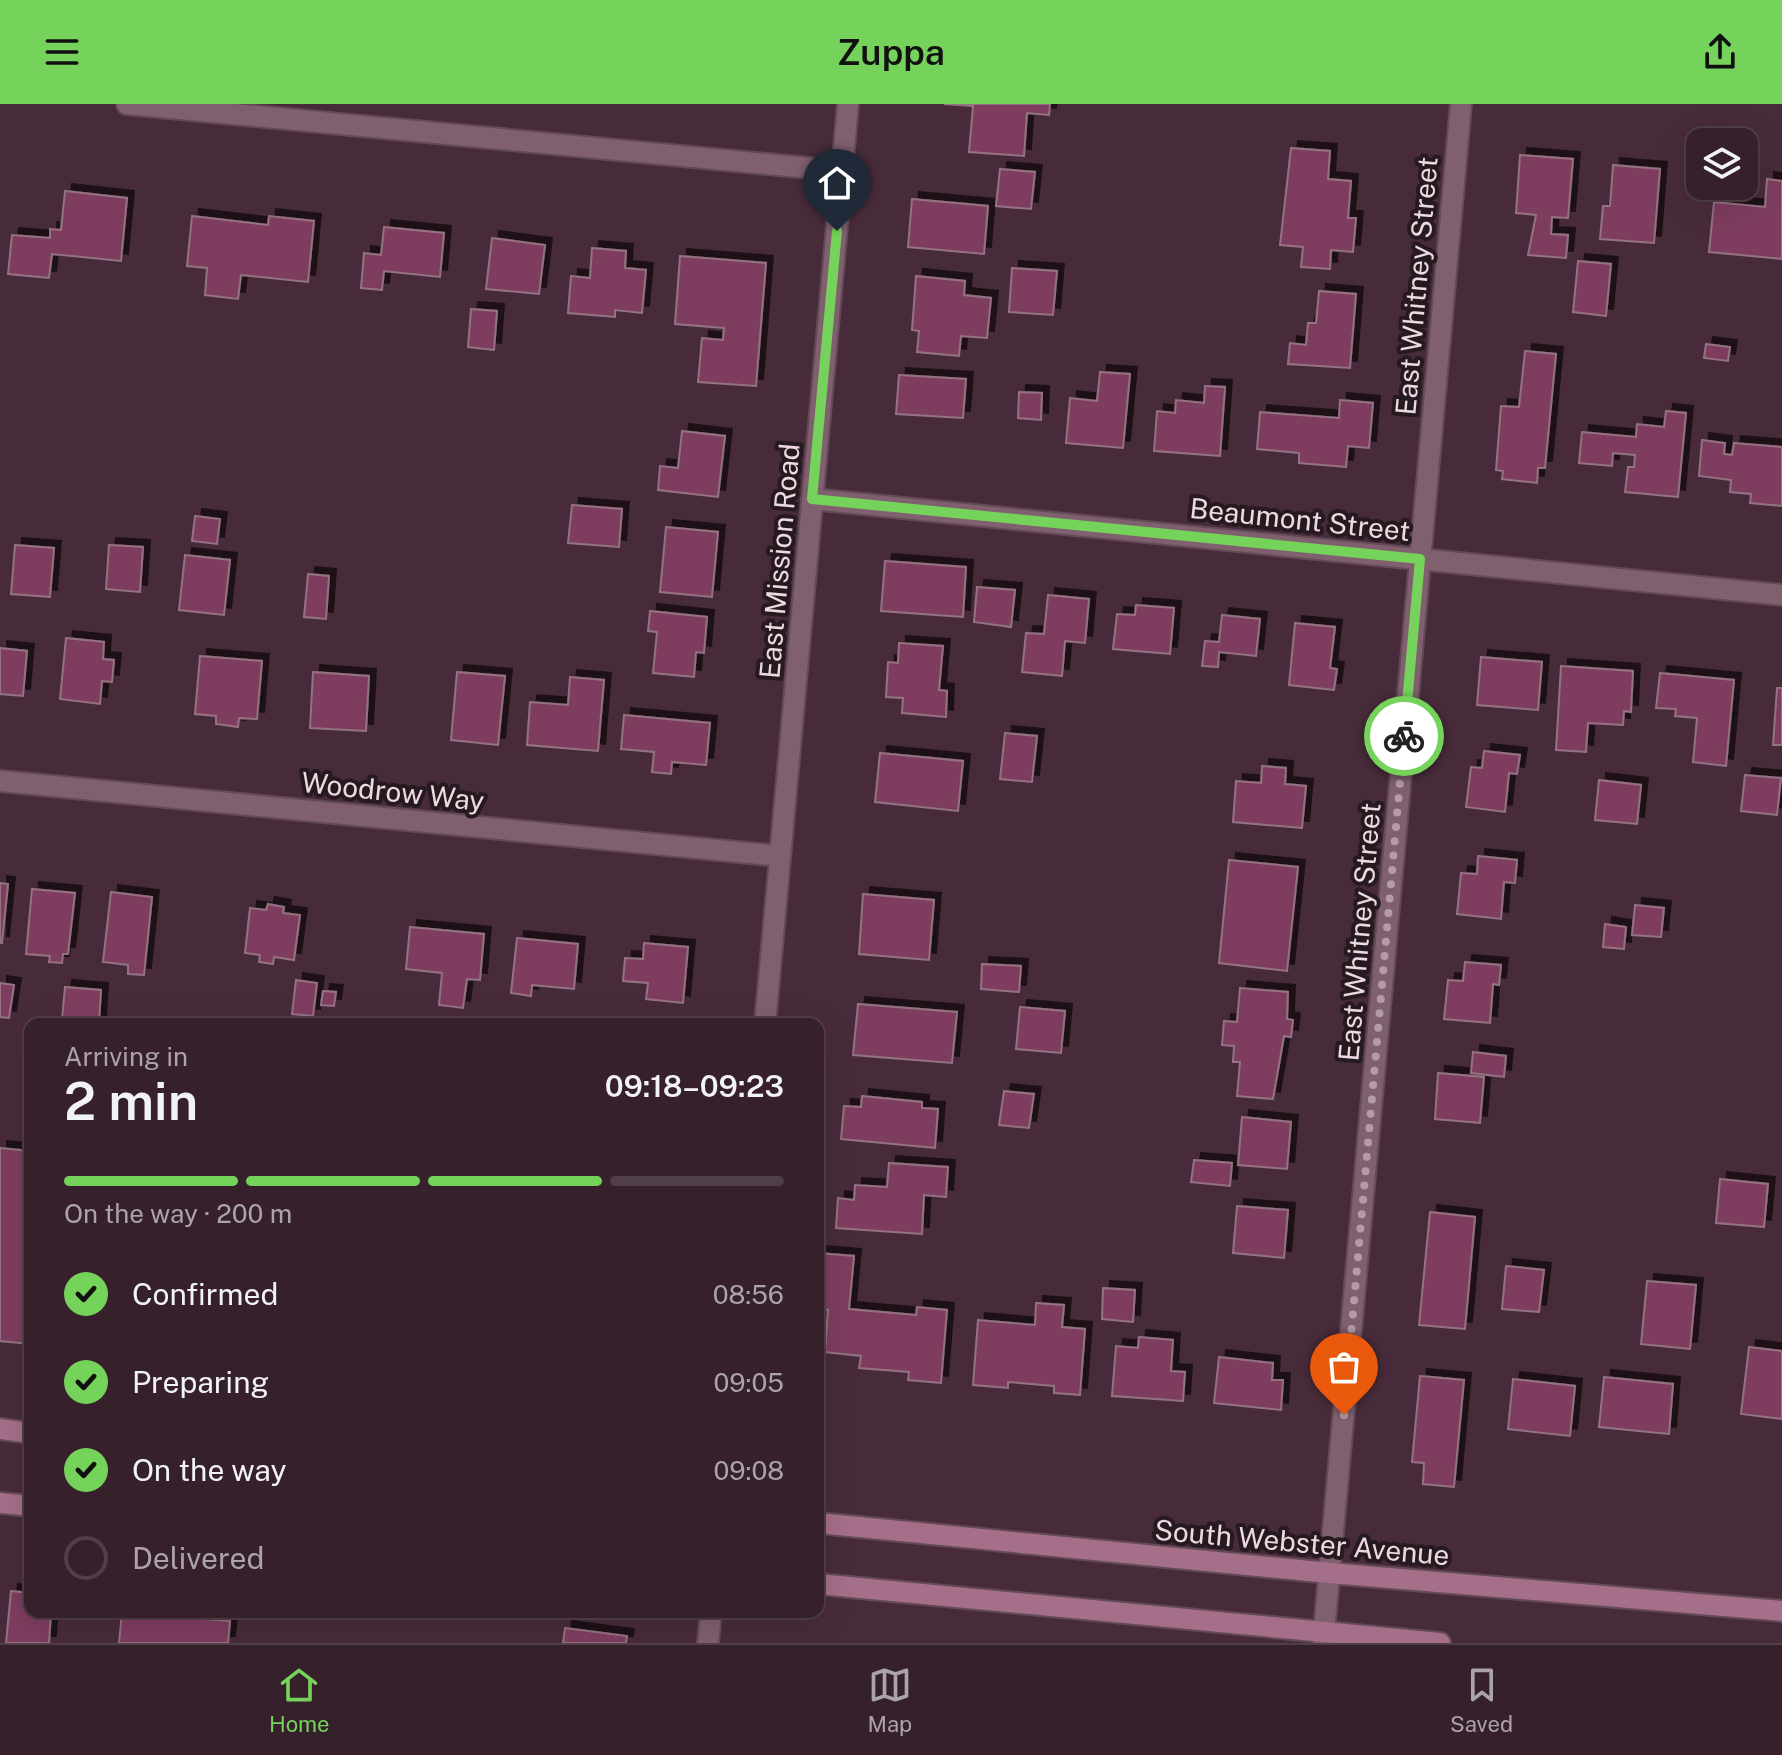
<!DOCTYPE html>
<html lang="en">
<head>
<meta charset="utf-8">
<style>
	body { margin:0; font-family:"Public Sans",sans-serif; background:#3d2834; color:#f1f3f6; height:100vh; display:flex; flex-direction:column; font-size:30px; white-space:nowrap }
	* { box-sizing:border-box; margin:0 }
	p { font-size:26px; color:#aaa3a9 }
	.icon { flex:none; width:44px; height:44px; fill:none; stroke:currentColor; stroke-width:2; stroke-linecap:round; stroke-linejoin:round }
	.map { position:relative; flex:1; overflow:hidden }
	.side { position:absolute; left:24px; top:914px; width:800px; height:600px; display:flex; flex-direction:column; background:#36202c; border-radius:16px; box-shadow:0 8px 32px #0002,0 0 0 2px #503e48 }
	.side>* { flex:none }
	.tools { position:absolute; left:1686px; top:24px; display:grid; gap:16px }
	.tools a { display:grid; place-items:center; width:72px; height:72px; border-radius:16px; background:#36202c; box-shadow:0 8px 32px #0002,0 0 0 2px #503e48; font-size:40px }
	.pin { position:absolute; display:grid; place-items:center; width:68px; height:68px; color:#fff; margin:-82px -34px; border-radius:50% 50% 50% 0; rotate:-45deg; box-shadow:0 0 8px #0007 }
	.pin .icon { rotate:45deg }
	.courier { position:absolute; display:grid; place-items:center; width:80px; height:80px; margin:-40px; border:6px solid #75d25a; border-radius:50%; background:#fff; color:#222; box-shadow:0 2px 10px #0007 }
	.summary em { font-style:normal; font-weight:600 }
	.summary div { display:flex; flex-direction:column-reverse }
	.summary { display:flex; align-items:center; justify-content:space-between; height:136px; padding:0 40px }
	h1 { font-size:52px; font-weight:600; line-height:60px }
	.bar { display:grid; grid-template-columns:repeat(4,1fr); gap:12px 8px; align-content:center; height:96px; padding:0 40px }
	.bar i { height:10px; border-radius:6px; background:#503e48 }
	.bar .on { background:#75d25a }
	.bar p { grid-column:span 4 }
	ol { padding:0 40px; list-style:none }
	li { display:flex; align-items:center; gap:24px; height:88px }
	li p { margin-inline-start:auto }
	li .icon { padding:8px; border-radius:50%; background:#75d25a; color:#111; stroke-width:4 }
	li:last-child { color:#aaa3a9 }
	li i { width:44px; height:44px; border:4px solid #503e48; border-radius:50% }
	header { display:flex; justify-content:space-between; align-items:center; height:104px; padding:0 40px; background:#75d25a; color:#111; font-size:36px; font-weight:600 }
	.menu { display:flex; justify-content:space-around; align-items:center; height:112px; border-top:2px solid #503e48; background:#36202c; font-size:22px; color:#aaa3a9 }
	.menu a { display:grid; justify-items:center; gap:4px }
	.menu .on { color:#75d25a }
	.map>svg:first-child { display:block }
</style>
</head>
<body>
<header><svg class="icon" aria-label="menu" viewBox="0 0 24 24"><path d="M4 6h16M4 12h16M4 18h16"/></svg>Zuppa<svg class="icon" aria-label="share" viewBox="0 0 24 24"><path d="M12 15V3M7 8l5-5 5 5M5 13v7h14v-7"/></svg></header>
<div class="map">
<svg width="1782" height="1539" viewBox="0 0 1782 1539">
	<defs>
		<filter id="shadow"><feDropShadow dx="7" dy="-7" stdDeviation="0" flood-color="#0009"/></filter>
	</defs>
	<rect width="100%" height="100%" fill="#482b3a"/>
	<path fill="#7e3e5f" stroke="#947282" stroke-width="2" filter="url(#shadow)" d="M944,0H1050L1049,11L1027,9L1024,52L969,48L973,2Z
		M1291,44L1330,47L1328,75L1351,77L1348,114H1356L1353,148L1331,146L1330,165L1301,163L1303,143L1280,141Z
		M1520,51L1573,55L1568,114L1552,113L1551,130L1568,131L1566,154L1528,151L1536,111L1516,109Z
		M1613,61L1660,65L1654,139L1600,135L1603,102H1610Z
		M1000,65L1035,68L1031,105L996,102Z
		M1767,75L1782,77V155L1709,148L1714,98L1765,103Z
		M65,87L127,94L121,157L52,150L49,174L8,170L12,131L50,134V125L61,126Z
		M912,95L988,102L984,150L908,143Z
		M192,112L268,121L269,112L314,117L308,178L241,171L238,195L205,191L207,164L187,162Z
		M384,123L444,129L440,173L384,167L382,186L361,184L364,149L381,151Z
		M492,134L545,141L539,190L486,185Z
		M592,144L626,147L625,164L646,166L642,209L615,206V213L568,209L571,172L590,174Z
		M680,152L766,159L756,282L698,278L702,234L723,236L724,224L675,220Z
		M1578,157L1611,160L1606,212L1573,208Z
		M1012,164L1057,167L1053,211L1009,208Z
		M916,172L965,177L964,191L991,194L987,234L961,232L959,252L917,248L919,227L912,226Z
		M1319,187L1356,190L1350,264L1288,260L1290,239L1306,241L1308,219H1316Z
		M471,205L497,207L494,246L468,243Z
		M1706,240L1730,243L1728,257L1704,254Z
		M1525,247L1556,250L1545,364H1538L1537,379L1502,375L1503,367L1496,366L1501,302L1519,303Z
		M1100,268L1130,270L1123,344L1066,339L1070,294L1097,297Z
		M899,271L966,275L963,314L896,310Z
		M1205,282L1225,283L1220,352L1154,347L1157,307L1175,309L1176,296L1204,299Z
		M1019,288L1042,289L1041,316L1018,314Z
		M1340,296L1373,299L1369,344L1348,342L1346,363L1299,359V349L1257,345L1260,308L1339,314Z
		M1666,307L1686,309L1678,393L1625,388L1628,363H1634L1635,351L1613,349L1612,362L1579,359L1582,328L1636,333L1637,320L1664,323Z
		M682,327L725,332L718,393L658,386L660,362L678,364Z
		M1702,336L1725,339L1724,350L1732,351L1734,339L1782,343V402L1750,399L1751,390L1730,388L1731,376L1699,372Z
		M572,401L622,405L619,443L568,439Z
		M195,412L220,415L217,440L192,437Z
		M666,423L718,428L712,493L660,488Z
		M15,441L54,444L50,493L11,490Z
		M109,441L143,443L140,488L106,485Z
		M185,451L230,456L224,511L179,506Z
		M885,457L966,463L963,513L881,507Z
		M308,470L329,472L326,515L304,513Z
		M977,483L1015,486L1011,523L974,518Z
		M1048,491L1089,495L1085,539L1065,537L1062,572L1022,568L1026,529L1044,530Z
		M1136,501L1174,504L1170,550L1113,545L1117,510L1135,511Z
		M650,507L707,513L704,549L696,548L694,573L653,569L657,528L648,527Z
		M1222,511L1260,515L1256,552L1219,548L1218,563L1202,562L1205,537L1219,538Z
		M1295,519L1335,523L1330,564L1337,565L1334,586L1289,581Z
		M66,534L104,538L103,555L114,556L112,578L102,577L100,600L60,595Z
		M899,539L943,542L939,586L947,587L946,613L902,609L903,594L886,593L888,558L898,559Z
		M0,544L27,547L23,592L0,590Z
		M200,552L262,557L257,615L239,614L238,623L216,620V612L195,610Z
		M1481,553L1542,558L1538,606L1477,601Z
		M1561,562L1633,567L1631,608L1624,607L1623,621L1588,619L1586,648L1556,646Z
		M313,568L369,572L366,627L310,624Z
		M457,568L505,572L498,641L451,636Z
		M1660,569L1734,576L1726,662L1693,658L1697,614L1675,612L1676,605L1656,604Z
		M570,573L604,576L598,647L527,641L530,598L568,601Z
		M1777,584H1782V641H1773Z
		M624,611L710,619L706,661L672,658L671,670L652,668L654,648L621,645Z
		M1005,629L1037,632L1032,678L1000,675Z
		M1484,647L1520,651L1517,670L1509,669L1505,708L1466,703L1471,663L1482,664Z
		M880,649L963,657L958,707L875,698Z
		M1262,662L1286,664L1285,680L1306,682L1302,724L1233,718L1236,677L1261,679Z
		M1745,671L1781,674L1777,711L1741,707Z
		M1599,676L1641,681L1637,720L1595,716Z
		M1478,752L1517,756L1515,779L1504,778L1501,815L1457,810L1461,769L1477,770Z
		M1229,756L1298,763L1287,867L1219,859Z
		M0,779L8,780L2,839H0Z
		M32,785L75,789L68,850H63L62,859L49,858L50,852L26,850Z
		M111,788L152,793L144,871L128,870V861L103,858Z
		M863,790L934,796L929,856L859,850Z
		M268,800L284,803L283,809L300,811L294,856L274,853L273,860L259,858L260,851L245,849L250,804L266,806Z
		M1635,801L1664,804L1661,833L1632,831Z
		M1605,820L1626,823L1624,845L1603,843Z
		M410,823L484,830L480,876L467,875L463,904L439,901L442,869L406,865Z
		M517,834L578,840L574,885L532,881L531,892L511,889Z
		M644,839L688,843L683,899L646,895L648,879L623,877L625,854L643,855Z
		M1465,858L1501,861L1499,881L1493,880L1490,919L1444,915L1448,876L1463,877Z
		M982,860L1021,862L1019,888L981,885Z
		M296,876L317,879L313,912L292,910Z
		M0,879L14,881L9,914L0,913Z
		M65,883L101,886L99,918L62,915Z
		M1240,884L1288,888L1287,915L1293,916L1291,933L1284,932L1273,995L1237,992L1240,958H1233L1234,942L1222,941L1224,917L1237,918Z
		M323,887L336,888L334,902L321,901Z
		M858,900L957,908L952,959L853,951Z
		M1020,903L1065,907L1061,949L1016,945Z
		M1473,948L1506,952L1504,973L1471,969Z
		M1438,969L1484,973L1480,1019L1435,1015Z
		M1004,987L1034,990L1029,1024L999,1021Z
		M862,992L922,998V1004L938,1005L935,1044L841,1035L844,1002L861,1003Z
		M1242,1013L1291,1018L1287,1065L1238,1061Z
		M0,1044L30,1047V1240L0,1237Z
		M1194,1056L1232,1059L1230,1082L1191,1078Z
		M889,1059L948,1063L946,1093L924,1091L922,1130L836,1124L838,1094L854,1096L855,1081L887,1083Z
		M1720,1075L1768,1080L1764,1123L1716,1119Z
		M1237,1102L1288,1106L1284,1154L1233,1149Z
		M1430,1108L1475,1113L1465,1225L1419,1221Z
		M818,1149L854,1152L849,1205L916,1211L917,1203L947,1206L941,1279L908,1276L909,1268L859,1264L861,1252L825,1248L828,1206L818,1205Z
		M1506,1162L1544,1166L1539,1208L1502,1205Z
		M1647,1177L1696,1181L1690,1245L1641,1240Z
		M1103,1184L1135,1186L1133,1218L1102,1215Z
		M1036,1199L1064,1201L1062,1223L1085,1225L1080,1291L1054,1289V1282L1008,1278V1284L973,1281L978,1216L1035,1221Z
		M1139,1233L1173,1236L1171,1267L1185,1268L1183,1297L1112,1292L1116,1242L1138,1244Z
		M1749,1243L1782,1247V1315L1741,1310Z
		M1219,1253L1273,1259L1272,1276H1283L1281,1306L1214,1299Z
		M1420,1272L1464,1276L1454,1383L1423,1380L1424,1359L1412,1358Z
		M1604,1273L1673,1280L1669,1330L1599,1323Z
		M1513,1275L1575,1282L1570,1332L1508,1325Z
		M11,1487L30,1489V1508H51L49,1539H6Z
		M122,1508L230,1517L228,1539H119Z
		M565,1524L627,1532L626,1539H563Z"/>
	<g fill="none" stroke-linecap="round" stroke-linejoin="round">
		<defs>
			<path id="minor" d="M127,0L842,67
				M812,395L1782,491
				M0,677L780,752
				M765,920L848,0
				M708,1539L711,1508
				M1323,1539L1461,0"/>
			<path id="secondary" d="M0,1325L30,1329
				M0,1399L30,1402
				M818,1419L1330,1469L1782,1507
				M818,1480L1440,1539"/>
		</defs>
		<use href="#minor" stroke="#634a57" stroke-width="24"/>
		<use href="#secondary" stroke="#634a57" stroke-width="24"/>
		<use href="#minor" stroke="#805f6f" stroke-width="20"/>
		<use href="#secondary" stroke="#a56e89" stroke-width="20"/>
	</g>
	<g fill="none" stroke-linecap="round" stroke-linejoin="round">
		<path stroke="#b39ca7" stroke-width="8" stroke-dasharray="0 14.4" d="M1344,1311L1404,632"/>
		<path stroke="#75d25a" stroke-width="10" d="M837,127L812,395L1420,455L1404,632"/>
	</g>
	<g text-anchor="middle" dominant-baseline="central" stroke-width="8" stroke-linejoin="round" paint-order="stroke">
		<g font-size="28" fill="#ecd9e1" stroke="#26191f">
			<text transform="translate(1416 182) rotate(-85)">East Whitney Street</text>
			<text transform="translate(1300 415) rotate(6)">Beaumont Street</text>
			<text transform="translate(779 457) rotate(-85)">East Mission Road</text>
			<text transform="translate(393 687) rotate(6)">Woodrow Way</text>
			<text transform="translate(1359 828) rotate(-85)">East Whitney Street</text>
			<text transform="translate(1302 1438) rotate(5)">South Webster Avenue</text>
		</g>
	</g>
</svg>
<div class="tools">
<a><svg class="icon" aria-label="layers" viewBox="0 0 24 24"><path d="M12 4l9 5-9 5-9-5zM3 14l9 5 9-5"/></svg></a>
</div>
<div class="pin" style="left:1344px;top:1311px;background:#ea580c"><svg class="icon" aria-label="bag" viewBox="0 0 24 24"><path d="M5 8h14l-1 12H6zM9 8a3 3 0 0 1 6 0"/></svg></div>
<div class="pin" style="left:837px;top:127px;background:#1f2937"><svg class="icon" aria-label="home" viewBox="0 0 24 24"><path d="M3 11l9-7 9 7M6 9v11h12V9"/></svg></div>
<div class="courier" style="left:1404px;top:632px"><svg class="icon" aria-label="bike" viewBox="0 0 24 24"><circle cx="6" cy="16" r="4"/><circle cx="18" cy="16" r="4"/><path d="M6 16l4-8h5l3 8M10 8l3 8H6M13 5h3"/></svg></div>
<section class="side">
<div class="summary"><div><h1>2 min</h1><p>Arriving in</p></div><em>09:18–09:23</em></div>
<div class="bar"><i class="on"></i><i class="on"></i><i class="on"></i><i></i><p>On the way · 200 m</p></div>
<ol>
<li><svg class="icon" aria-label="check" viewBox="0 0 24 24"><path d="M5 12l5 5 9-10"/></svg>Confirmed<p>08:56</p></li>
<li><svg class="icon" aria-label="check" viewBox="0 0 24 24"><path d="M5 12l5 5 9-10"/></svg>Preparing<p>09:05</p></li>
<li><svg class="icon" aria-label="check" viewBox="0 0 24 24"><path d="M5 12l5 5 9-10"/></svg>On the way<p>09:08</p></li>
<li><i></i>Delivered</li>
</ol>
</section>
</div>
<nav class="menu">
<a class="on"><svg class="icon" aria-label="home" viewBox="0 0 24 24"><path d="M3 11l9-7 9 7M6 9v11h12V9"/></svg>Home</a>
<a><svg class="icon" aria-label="map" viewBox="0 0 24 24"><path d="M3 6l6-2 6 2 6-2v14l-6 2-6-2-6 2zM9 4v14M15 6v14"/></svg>Map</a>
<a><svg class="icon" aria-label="saved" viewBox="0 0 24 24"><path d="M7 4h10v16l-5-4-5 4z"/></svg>Saved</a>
</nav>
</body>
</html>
